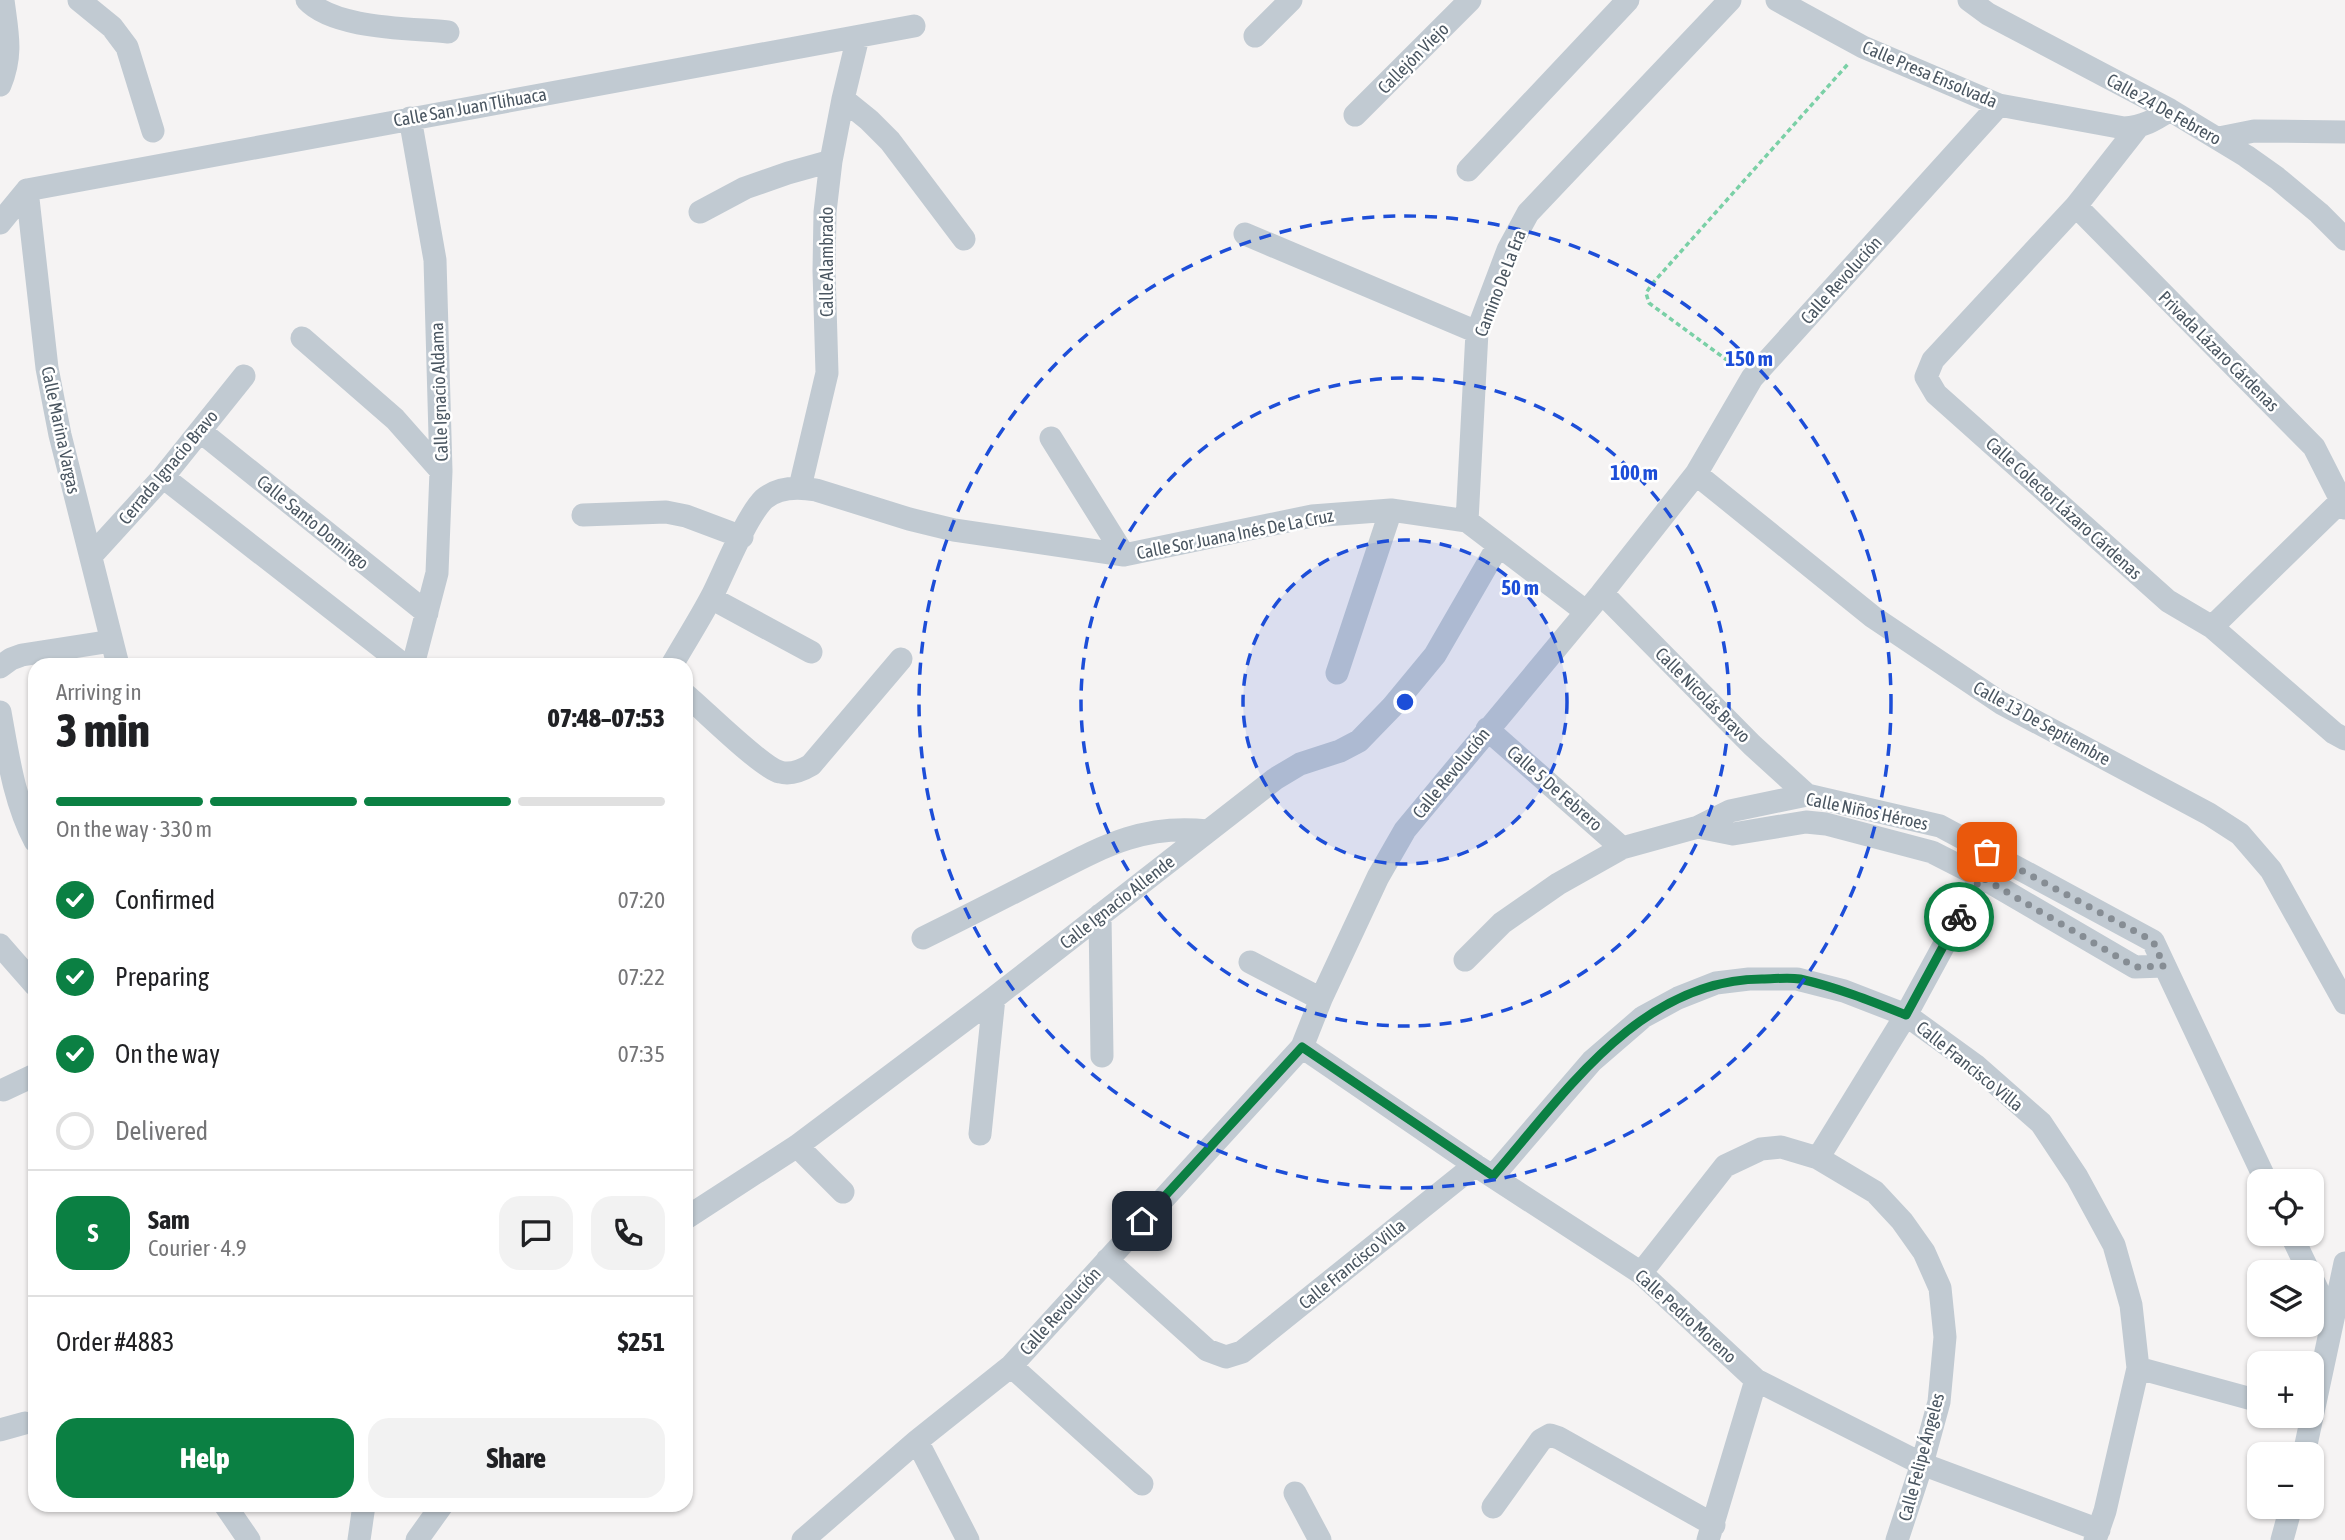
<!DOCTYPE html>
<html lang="en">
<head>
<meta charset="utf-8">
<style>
	body { margin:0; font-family:"Asap Condensed",sans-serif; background:#f2f2f2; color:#202124; height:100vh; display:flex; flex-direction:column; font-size:26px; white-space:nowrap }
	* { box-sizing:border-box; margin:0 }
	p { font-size:23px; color:#757577 }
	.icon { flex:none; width:38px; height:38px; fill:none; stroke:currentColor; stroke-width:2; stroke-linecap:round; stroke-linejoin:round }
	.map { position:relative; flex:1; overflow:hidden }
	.drawer { position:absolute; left:28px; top:658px; width:665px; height:854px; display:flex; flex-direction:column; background:#fff; border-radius:21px; box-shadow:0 2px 5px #0004 }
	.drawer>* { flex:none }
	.buttons { position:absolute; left:2247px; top:1169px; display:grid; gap:14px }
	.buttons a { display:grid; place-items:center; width:77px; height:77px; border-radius:14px; background:#fff; box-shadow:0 2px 5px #0004; font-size:35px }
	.pin { position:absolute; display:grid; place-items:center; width:60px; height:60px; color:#fff; margin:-30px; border-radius:14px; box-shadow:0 4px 10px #0006 }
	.courier { position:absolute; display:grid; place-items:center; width:70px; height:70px; margin:-35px; border:5px solid #0b8043; border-radius:50%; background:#fff; color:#222; box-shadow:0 2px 9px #0007 }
	.overview em { font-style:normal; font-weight:800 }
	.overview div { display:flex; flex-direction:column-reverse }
	.overview { display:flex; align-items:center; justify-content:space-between; height:119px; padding:0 28px }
	h1 { font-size:46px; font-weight:800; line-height:52px }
	.bar { display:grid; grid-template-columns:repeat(4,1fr); gap:10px 7px; align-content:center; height:84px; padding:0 28px }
	.bar i { height:9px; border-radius:5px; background:#e0e0e0 }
	.bar .selected { background:#0b8043 }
	.bar p { grid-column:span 4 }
	.line { display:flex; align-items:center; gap:18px; padding:0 28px; border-top:2px solid #e0e0e0 }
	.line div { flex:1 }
	.round { display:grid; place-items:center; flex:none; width:74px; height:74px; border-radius:21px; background:#f2f2f2 }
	ol { padding:0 28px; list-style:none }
	li { display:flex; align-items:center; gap:21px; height:77px }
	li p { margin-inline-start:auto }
	li .icon { padding:7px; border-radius:50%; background:#0b8043; color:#fff; stroke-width:4 }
	li:last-child { color:#757577 }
	li i { width:38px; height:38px; border:4px solid #e0e0e0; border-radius:50% }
	.cta { display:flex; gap:14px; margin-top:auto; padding:14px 28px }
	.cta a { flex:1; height:80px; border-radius:21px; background:#0b8043; color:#fff; font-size:28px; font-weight:800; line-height:80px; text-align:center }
	.cta a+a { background:#f2f2f2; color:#202124 }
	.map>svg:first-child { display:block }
</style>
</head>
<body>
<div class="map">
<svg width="2345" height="1540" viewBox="0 0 2345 1540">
	<rect width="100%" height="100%" fill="#f5f3f3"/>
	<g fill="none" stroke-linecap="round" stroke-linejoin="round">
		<path stroke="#7ad0a6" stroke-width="3.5" stroke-dasharray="5 3.5" stroke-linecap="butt" d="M1735,366L1649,303L1646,293L1652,284L1848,64"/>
		<path stroke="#c1cad2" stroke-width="23" d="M79,0L112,27L127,47L153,131
			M307,0C334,29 409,28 448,32
			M1777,0L1863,47L1999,105L2124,128C2143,127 2155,120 2170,110
			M1969,0L1988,14L2170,110L2246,156L2277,178L2319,213L2345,239
			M1255,36L1291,0
			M0,85C13,54 7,32 3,0
			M843,99L869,120L890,141L964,239
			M1355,115L1470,0
			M410,118L435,260L441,471L437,573L413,665
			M2138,127L2076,206L1933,360L1926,377L1936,394L2168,601L2212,627L2334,733L2345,739
			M2219,138L2254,131L2345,132
			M1468,170L1628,0
			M27,190L914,26
			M27,190L47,368L60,435L118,665
			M2076,206L2314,447L2345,508
			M700,212L745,188L788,173L831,161
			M0,223L27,190
			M1245,234L1477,332
			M302,338L395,419L441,471
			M200,431L427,613
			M1051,438L1124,555
			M1696,474L1873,617L2001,703L2209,814L2240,834L2271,870L2345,1003
			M163,477L404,665
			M800,487L827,373L824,271L825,212L831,161L843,99L858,37
			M583,515L666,512L686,516L742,537
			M1467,521L1477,332L1508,250L1528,213L1730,0
			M1467,521L1585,611
			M91,556L163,477L244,376
			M1602,593L1752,745L1807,795
			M711,598L811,652
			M2212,627L2342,500
			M672,665C685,642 700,619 713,594C725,570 746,517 764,499C778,487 799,487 816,490L909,519L954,530L1124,555L1312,516L1391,510L1467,521
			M0,667L11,659L22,655L112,641
			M1337,673L1391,510
			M686,695C704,710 762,768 780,772C791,775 801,771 811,765L901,659
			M0,712C8,756 14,801 35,841
			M1487,729L1622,848
			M1698,827L1733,834L1806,822L1826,824L1932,852L1981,877L2135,967L2164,966
			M1100,915L1102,1056
			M923,938C960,920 997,901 1034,882C1094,852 1137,823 1207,831
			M0,945L35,985
			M1465,960L1502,923L1558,884L1622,848L1698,827L1730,811L1807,795L1940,826L2153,941L2266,1181
			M1250,962L1321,999
			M1302,1047L1475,1165L1641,1273L1756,1380L1922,1464L2099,1530
			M3,1090L35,1075
			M980,1134L994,998
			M797,1146L843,1192
			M1818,1158L1906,1015L1981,877
			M1493,1176L1592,1061L1643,1017L1678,998L1716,983L1749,979H1797L1844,991L1906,1015L1975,1065L2041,1123L2077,1177L2114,1245L2131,1305L2138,1368L2105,1511L2095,1540
			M686,1218L797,1146L994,998L1275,779L1300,764L1340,751L1359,741L1392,707L1435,655L1498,546
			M2291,1234L2309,1272
			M1107,1260L1207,1350L1226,1357L1242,1352L1475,1165
			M1641,1273L1725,1166L1761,1149L1781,1147L1818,1158L1875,1192L1902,1221L1924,1252L1940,1288L1945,1337L1939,1402L1922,1464L1897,1540
			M2312,1278L2332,1321
			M1011,1366L1142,1484
			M2138,1368L2259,1401
			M0,1430L25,1423
			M917,1441L968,1540
			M2304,1454L2345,1263
			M1295,1493L1320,1540
			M225,1505L249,1540
			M1493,1507L1541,1440L1550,1435L1559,1438L1714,1525
			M359,1540L364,1505
			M417,1540L442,1505
			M803,1540L917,1441L1011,1366L1302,1047L1321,999L1378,877L1405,830L1602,593L1696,474L1752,378L1999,105
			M1708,1540L1756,1380
			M2282,1540L2291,1507"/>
	</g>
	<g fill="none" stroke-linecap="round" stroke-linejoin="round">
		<path stroke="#868d94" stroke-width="7" stroke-dasharray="0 12.6" d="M1959,917L1981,877L2135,967L2164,966L2153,941L1987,852"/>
		<path stroke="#0b8043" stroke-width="9" d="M1142,1221L1302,1047L1493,1176C1565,1093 1641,979 1762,979C1774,979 1788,977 1800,979C1836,987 1871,1001 1906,1015L1959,917"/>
	</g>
	<circle cx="1405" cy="702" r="162" fill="#1d4ed8" fill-opacity=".12"/>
	<g fill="none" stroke="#1d4ed8" stroke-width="3.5" stroke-dasharray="12 9">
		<circle cx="1405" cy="702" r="162"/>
		<circle cx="1405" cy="702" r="324"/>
		<circle cx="1405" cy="702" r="486"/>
	</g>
	<g text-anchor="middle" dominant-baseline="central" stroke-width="5" stroke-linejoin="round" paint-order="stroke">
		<g font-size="18" fill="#4a5661" stroke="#fff">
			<text transform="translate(1413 58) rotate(-45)">Callejón Viejo</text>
			<text transform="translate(1930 74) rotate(23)">Calle Presa Ensolvada</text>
			<text transform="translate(470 107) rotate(-10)">Calle San Juan Tlihuaca</text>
			<text transform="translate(2164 109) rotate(29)">Calle 24 De Febrero</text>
			<text transform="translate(826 262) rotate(-90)">Calle Alambrado</text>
			<text transform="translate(1841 280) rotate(-48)">Calle Revolución</text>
			<text transform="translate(1500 283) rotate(-69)">Camino De La Era</text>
			<text transform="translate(2219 351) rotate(45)">Privada Lázaro Cárdenas</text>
			<text transform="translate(439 392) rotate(-92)">Calle Ignacio Aldama</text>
			<text transform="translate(61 430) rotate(78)">Calle Marina Vargas</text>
			<text transform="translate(168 467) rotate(-50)">Cerrada Ignacio Bravo</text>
			<text transform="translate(2064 508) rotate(42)">Calle Colector Lázaro Cárdenas</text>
			<text transform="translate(313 522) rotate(39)">Calle Santo Domingo</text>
			<text transform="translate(1235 534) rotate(-11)">Calle Sor Juana Inés De La Cruz</text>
			<text transform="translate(1703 695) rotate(45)">Calle Nicolás Bravo</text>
			<text transform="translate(2042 723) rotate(29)">Calle 13 De Septiembre</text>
			<text transform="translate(1451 773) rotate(-51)">Calle Revolución</text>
			<text transform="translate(1555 788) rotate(41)">Calle 5 De Febrero</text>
			<text transform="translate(1867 811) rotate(12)">Calle Niños Héroes</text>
			<text transform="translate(1117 902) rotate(-38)">Calle Ignacio Allende</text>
			<text transform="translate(1970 1066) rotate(39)">Calle Francisco Villa</text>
			<text transform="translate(1352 1264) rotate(-39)">Calle Francisco Villa</text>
			<text transform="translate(1060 1311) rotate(-48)">Calle Revolución</text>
			<text transform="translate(1686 1316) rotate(42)">Calle Pedro Moreno</text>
			<text transform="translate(1921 1457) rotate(-75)">Calle Felipe Ángeles</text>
		</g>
	</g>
	<circle cx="1405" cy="702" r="10" fill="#1d4ed8" stroke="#fff" stroke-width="3.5"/>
	<g font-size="21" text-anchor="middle" font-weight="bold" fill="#1d4ed8" stroke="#fff" stroke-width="5" stroke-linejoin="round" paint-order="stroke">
		<text x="1749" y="366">150 m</text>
		<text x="1634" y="480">100 m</text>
		<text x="1520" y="595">50 m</text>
	</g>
</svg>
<div class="buttons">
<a><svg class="icon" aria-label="locate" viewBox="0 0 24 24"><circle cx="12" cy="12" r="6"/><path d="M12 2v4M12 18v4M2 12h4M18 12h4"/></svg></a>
<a><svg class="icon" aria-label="layers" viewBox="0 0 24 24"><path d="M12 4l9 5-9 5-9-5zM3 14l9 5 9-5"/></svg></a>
<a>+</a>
<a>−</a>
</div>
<div class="pin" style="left:1987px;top:852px;background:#ea580c"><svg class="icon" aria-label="bag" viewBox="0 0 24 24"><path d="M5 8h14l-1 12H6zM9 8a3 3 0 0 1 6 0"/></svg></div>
<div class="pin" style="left:1142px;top:1221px;background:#1f2937"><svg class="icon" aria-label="home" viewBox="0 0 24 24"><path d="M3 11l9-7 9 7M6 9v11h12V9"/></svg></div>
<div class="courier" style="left:1959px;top:917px"><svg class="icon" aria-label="bike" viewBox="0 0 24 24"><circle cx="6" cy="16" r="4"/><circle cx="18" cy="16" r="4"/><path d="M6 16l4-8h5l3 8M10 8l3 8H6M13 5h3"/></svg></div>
<section class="drawer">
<div class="overview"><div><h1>3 min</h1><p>Arriving in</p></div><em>07:48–07:53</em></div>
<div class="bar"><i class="selected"></i><i class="selected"></i><i class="selected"></i><i></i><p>On the way · 330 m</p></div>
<ol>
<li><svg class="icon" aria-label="check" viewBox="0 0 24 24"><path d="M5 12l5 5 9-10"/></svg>Confirmed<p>07:20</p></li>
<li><svg class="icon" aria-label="check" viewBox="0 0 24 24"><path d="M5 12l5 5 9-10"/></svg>Preparing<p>07:22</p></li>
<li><svg class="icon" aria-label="check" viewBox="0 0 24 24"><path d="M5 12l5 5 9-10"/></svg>On the way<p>07:35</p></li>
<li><i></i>Delivered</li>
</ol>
<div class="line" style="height:126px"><b class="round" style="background:#0b8043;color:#fff">S</b><div><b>Sam</b><p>Courier · 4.9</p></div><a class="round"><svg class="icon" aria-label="chat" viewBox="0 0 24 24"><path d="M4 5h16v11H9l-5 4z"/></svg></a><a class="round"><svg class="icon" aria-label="phone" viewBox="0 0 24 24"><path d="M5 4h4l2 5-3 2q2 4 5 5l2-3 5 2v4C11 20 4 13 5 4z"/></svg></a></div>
<div class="line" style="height:91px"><div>Order #4883</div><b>$251</b></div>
<div class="cta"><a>Help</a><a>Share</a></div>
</section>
</div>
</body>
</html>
